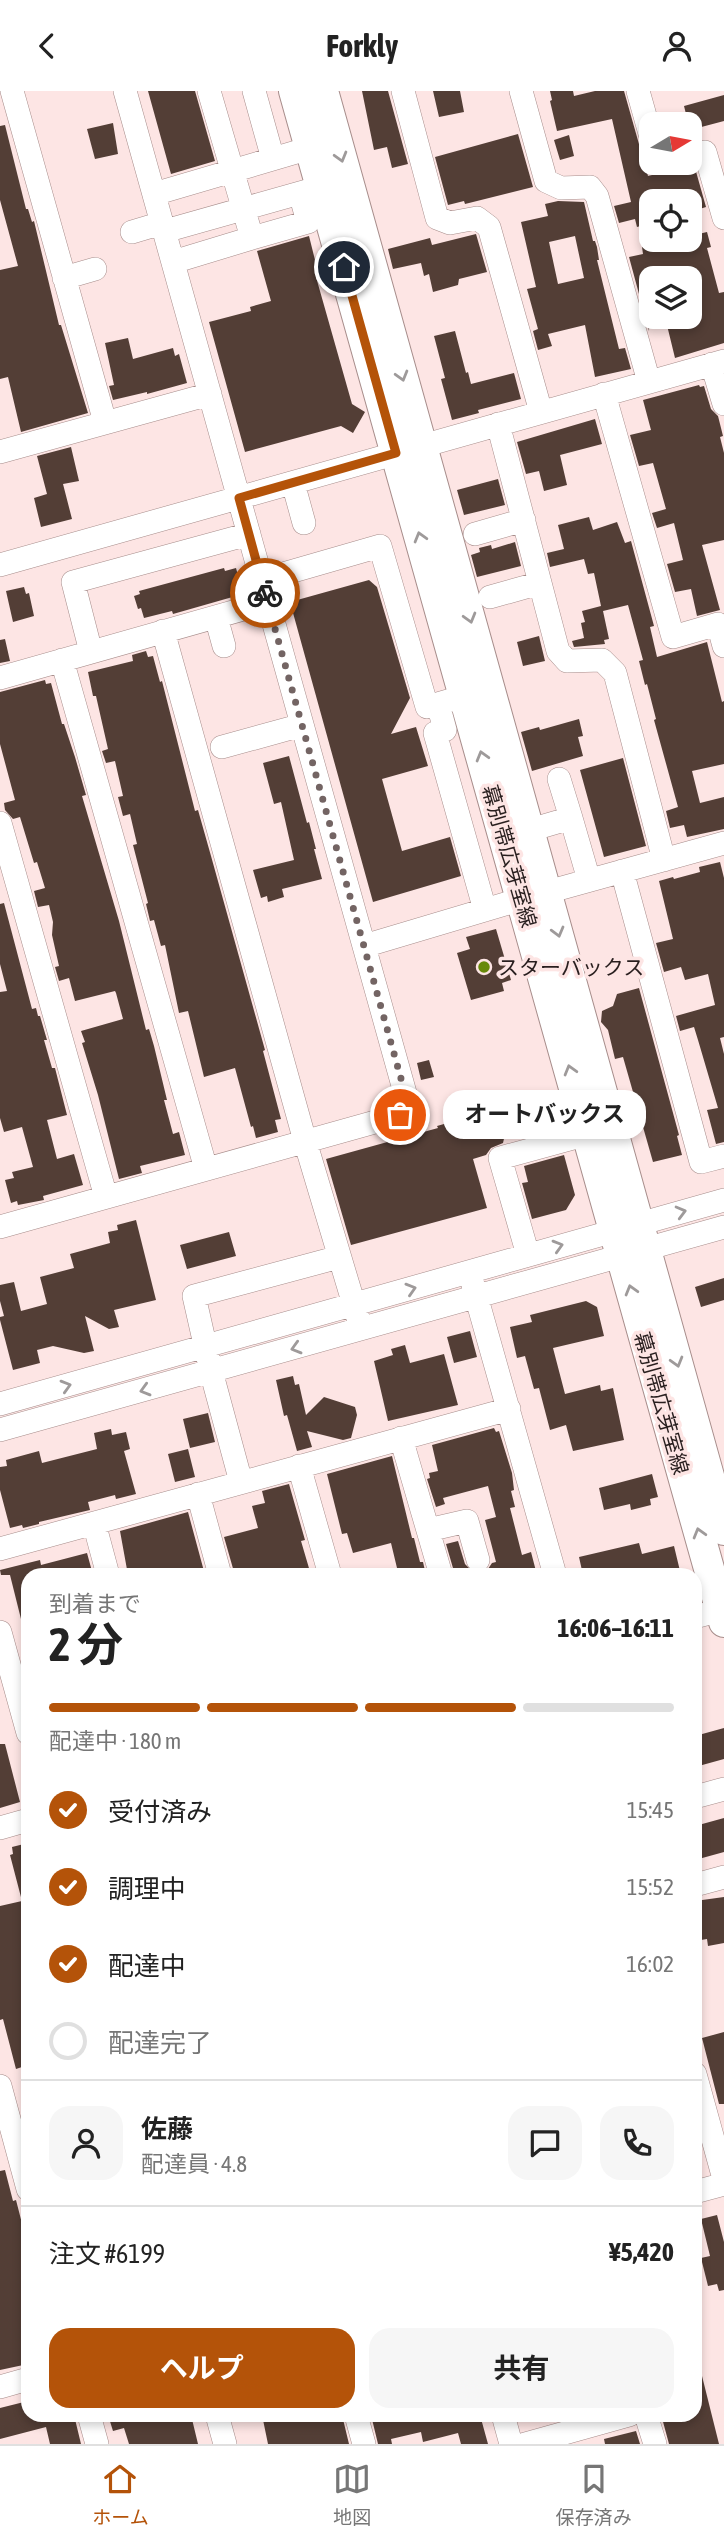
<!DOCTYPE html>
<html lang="ja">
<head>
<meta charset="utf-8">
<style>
	body { margin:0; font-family:"Asap Condensed","Noto Sans JP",sans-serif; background:#f6f6f6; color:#222; height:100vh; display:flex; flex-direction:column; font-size:26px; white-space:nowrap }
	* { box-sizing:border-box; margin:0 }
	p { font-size:23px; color:#767676 }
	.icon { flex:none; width:38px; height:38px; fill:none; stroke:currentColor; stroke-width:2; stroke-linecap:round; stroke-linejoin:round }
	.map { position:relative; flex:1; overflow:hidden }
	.details { position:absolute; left:21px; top:1477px; width:681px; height:854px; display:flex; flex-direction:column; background:#fff; border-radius:21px; box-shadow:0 4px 10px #0003 }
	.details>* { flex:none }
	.needle { width:46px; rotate:80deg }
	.fabs { position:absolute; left:639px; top:21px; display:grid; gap:14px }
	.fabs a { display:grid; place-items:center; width:63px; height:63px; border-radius:14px; background:#fff; box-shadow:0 4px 10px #0003; font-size:35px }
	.pin { position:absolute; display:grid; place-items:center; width:60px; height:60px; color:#fff; margin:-30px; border:4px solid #fff; border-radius:50%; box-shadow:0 2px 7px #0007 }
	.courier { position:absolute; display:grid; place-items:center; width:70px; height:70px; margin:-35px; border:5px solid #b45309; border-radius:50%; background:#fff; color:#222; box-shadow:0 2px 9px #0007 }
	.bubble { position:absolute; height:49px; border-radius:21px; background:#fff; box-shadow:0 4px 10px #0003; font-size:23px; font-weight:700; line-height:49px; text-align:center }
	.overview em { font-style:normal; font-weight:700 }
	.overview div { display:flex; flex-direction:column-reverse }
	.overview { display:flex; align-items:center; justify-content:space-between; height:119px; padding:0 28px }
	h1 { font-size:46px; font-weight:700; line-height:52px }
	.bar { display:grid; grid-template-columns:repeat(4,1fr); gap:10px 7px; align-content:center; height:84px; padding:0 28px }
	.bar i { height:9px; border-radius:5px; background:#e0e0e0 }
	.bar .selected { background:#b45309 }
	.bar p { grid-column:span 4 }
	.line { display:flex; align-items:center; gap:18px; padding:0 28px; border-top:2px solid #e0e0e0 }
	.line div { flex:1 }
	.round { display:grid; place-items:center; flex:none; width:74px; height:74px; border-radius:21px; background:#f6f6f6 }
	ol { padding:0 28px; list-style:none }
	li { display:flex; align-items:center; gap:21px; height:77px }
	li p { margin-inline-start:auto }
	li .icon { padding:7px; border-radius:50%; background:#b45309; color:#fff; stroke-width:4 }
	li:last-child { color:#767676 }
	li i { width:38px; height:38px; border:4px solid #e0e0e0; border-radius:50% }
	.button { display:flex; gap:14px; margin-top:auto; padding:14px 28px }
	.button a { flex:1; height:80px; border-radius:21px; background:#b45309; color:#fff; font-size:28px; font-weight:700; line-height:80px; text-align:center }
	.button a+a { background:#f6f6f6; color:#222 }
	header { display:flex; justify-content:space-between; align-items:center; height:91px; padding:0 28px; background:#fff; font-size:32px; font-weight:700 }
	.tabs { display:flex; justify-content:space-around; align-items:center; height:98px; border-top:2px solid #e0e0e0; background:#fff; font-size:19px; color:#767676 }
	.tabs a { display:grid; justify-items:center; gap:4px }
	.tabs .selected { color:#b45309 }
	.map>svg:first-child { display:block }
</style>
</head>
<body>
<header><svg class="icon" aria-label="back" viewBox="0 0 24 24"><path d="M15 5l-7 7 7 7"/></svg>Forkly<svg class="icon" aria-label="person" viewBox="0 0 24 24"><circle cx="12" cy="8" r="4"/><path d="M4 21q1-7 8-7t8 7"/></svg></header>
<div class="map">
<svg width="724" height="2353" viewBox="0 0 724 2353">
	<rect width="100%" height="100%" fill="#fde5e4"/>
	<path fill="#533e36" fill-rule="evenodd" d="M148,0H195L215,70L171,83Z
		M362,0H388L408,73L392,77L387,56L374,59Z
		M433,0H460L464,21L439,26Z
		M550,0H573L574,5L595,0H624L648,85L684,76L695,77L706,116L690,121V110H651V132L637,136L635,128L619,132L614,115L631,111L612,28L557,40L550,10L552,9Z
		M724,4V30L690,39L684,15Z
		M113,32L118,63L95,68L87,38Z
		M5,34L26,118H28L32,131L34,130L59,234H61L88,322L21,341L8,286L0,288V179L18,175L0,109V35Z
		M518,43L533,96L465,113L464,110L448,114L435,66Z
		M569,44L574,65L560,69L554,49Z
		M558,110L584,111L593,150H595L597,156L599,169H597L619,258L625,257L631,278L595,286L585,234L548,243L552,255L538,259L533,240L538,238L527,198L536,196L521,131L548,125L545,113ZM575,145L584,187L558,193L549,151Z
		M707,141L711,156L707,157L719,202L724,201V252L675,267L665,226H690V187H651L649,240L629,166L643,163L642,156L675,149H690V145Z
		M476,143L487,181L459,188L458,194L433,201L429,183L424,185L421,172L393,178L388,158L430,147L432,154Z
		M309,145L319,185L316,186L352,313L365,321L353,342L341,335L245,361L209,231L251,220L250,216L271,210L257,160Z
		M455,240L466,282L468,281L471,293L514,282L521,308L478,319L479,322L452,329L441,288L445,287L434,245Z
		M128,247L133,268L173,257L175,265L179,263L187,292L147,303V301L113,309L109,295L114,294L105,252Z
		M699,294L700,296L704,295L711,318L718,325L723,345L720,346L724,362V449L702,454L720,519L697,525L691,498L675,501L667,473L683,469L674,432L657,437L652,422L666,418L653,372L639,375L630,344L651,339L643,309Z
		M595,328L602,353L560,364L567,394L544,400L539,380L526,383L517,351Z
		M71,356L79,390L63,393L72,428L41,436L34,407L47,403L37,365Z
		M498,388L505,414L464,424L457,399Z
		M589,426L593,439L617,431L625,452L631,450L654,535L650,536L657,566L707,551L722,611L724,610V673L692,680L700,712L724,706V738L687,746L684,734L670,737L666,720L678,716L654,629L656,628L647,593L645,594L639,570L643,569L628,514L603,520L609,548L604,549L605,553L574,556L572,550L584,547L581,532L585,531L582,520L601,515L594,482L588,483L584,468L550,476L547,462L564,458L558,434Z
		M515,451L521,475L477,486L471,464L480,461L479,457L491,454L492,458Z
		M224,477L225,480L236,477L243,503L173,523L172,520L144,527L141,517L138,518L134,505L140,503L139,500Z
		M369,489L377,496L410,607L391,643L416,636L428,675L382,688L402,760L450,746L461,785L373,811L290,511Z
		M24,496L26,503L29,502L34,525L13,531L6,500Z
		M539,545L545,570L523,575L517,551Z
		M5,548L10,570L0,572V549Z
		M146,560L148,566L153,565L160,591L162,590L195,720L198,719L211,765L265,959L263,960L281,1028L275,1029L278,1041L256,1047L253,1035L251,1036L235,977L204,986L188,920L179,922L165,854L161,855L154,829L150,830L146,813L148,812L133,754L137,753L130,723L123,725L118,706L123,705L115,670L106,672L102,660L108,658L96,605H93L88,581L133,570L132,564Z
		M45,589L46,593L51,592L62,633H64L75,666L86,704L82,705L119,830L146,939L149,938L154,955L167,1009H164L173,1043L179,1041L185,1064L140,1075L142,1082L119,1088L98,1004L82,952L85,951L81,940L123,928L116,902L115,900L75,910L69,887L59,890L55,876L59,875L52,844L53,831L49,814L38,816L34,800L45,797L37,771L34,772L20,726L13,728L5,719L4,712L15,709L0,653V601Z
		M579,628L583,645L578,646L583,665L532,680L521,641L539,636L540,639Z
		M289,665L307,732L309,731L316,758H314L322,788L282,798L284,806L268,811L267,805L261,807L253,779L294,769L281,711L274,713L263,672Z
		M623,667L646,755L604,766L580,679Z
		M720,771L724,787V946L720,947L724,963V1051L716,1053L707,1019L718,1017L698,949L694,936L680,940L676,925L715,914L708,883L685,889L681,876L664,881L656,852L673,848L659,790L673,786L674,788L700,781L699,776Z
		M4,812L32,918L36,917L38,925H40L47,949H44L52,977H55L67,1024L47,1029L57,1068L74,1063L83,1094L43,1105L44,1109L18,1114L17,1110L11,1112L5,1089L14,1087L12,1081L33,1076L22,1036L4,1041L0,1027V901L7,900L0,873V813Z
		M496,838L511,889L502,892L504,900L471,909L457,862L470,858L466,846Z
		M639,897L679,1044L677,1045L682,1064L653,1071L623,966L615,968L608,939L601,931L602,920L613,915L617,903Z
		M429,969L434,986L421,989L417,972Z
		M495,1024L497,1031L504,1034L506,1039L503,1052L491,1057L486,1064L473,1068L487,1117L351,1154L326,1068L438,1037L437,1035L472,1025L473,1030Z
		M564,1064L575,1104L566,1119L532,1128L522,1092L528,1091L524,1075Z
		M136,1129L156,1209L114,1219L119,1236L109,1238L85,1225L94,1260L84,1262L53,1255L37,1259L40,1272L13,1279L0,1229V1226L4,1225L0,1210V1194L14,1191L21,1220L47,1213L40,1186L74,1177L70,1163L110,1152L108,1141L118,1139L117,1134Z
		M229,1141L236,1165L187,1178L180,1154Z
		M724,1187V1209L701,1216L695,1196Z
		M586,1210L597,1216L604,1245L553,1257L565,1303L600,1294L601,1300L613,1297L624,1349L573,1360L566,1334L550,1339L539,1297L534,1298L525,1265L517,1267L510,1236L532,1231L530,1224Z
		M470,1240L477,1266L454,1272L447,1246Z
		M405,1254L410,1272L444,1263L458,1314L388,1330L374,1270L393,1264L391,1258Z
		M293,1285L295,1294L299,1293L306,1324L324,1306L355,1316L357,1324L351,1347L343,1349L307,1340L312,1356L297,1360L287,1324L284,1325L276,1289Z
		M208,1322L215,1351L190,1357L183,1328Z
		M494,1337L496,1341L499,1340L512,1382L514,1399L511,1400L515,1416L510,1417L522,1464L531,1461L537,1484H455L446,1453L458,1450L465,1473L474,1482H482L488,1478L492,1472L496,1471L485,1429L496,1426L488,1395L443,1407L445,1413L436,1416L427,1388L430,1387L429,1382L438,1380L432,1354Z
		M111,1338L112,1344L126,1341L130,1358L124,1360L136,1403L116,1408L115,1404L88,1411L90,1419L39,1431V1433L23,1437L22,1434L10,1437L0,1399V1376L7,1375L6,1369L39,1360L42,1372L97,1358L94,1342Z
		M188,1358L195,1386L175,1391L168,1363Z
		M392,1365L412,1447H414L420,1471H423L426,1484H391L390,1479L397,1477L391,1452L353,1462L347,1442L342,1443L327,1383Z
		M652,1383L658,1406L650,1408L651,1414L631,1419L630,1413L604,1419L599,1397Z
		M289,1393L305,1449L301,1450L311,1484H248L246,1478L234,1481L224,1446L258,1437L252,1415L265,1412L262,1400Z
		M188,1421L205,1484H128L120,1440Z
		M639,1452L642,1463L674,1455L680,1480H677L678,1484H583L579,1466Z
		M87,1462L93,1484H28V1535L23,1536L10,1484H1L0,1479L40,1469L41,1474Z
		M724,1637V1668L695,1676V1645Z
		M0,1653H5L20,1711L0,1717Z
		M724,1727V1761L695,1769V1735Z
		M28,1752V1894L24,1895L28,1914L23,1916L28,1934V1974L16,1978L3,1928L0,1929V1815L22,1810L10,1764L13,1763L12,1756Z
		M724,1806V1852L708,1855L707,1848L695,1850V1810Z
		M724,1941V2013H719L702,1947Z
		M5,2079L13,2110L16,2109L28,2156V2273L0,2279V2080Z
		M717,2124L724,2151V2199L719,2200L717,2193L708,2195L701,2167L710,2165L701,2128Z
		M695,2277H700L719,2353H669L662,2327L673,2324H695Z
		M28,2310V2324H74L81,2353H50L46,2336L0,2348V2317Z
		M108,2324H191L198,2353H129L124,2337L113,2340Z
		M262,2324H342L349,2353H268Z
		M371,2324H480L488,2353H461L458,2342L423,2351L421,2341L391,2348L392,2353H378Z
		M636,2340L640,2353H605L604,2348Z"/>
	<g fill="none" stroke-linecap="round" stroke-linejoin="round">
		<defs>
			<path id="minor" d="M12,0L105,331
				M254,0L273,68
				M403,0L437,127L450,132L477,127L489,136L541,321
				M521,0L546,90L561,97L590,96L597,105L649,291
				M638,0L651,46
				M690,64L705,61L724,127
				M154,103L310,57
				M165,140L321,96
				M132,141L162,132
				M252,147L308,131L300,102
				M173,171L252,147L209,0
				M64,187L95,178
				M712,273L724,313
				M604,303L673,546L718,533L724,555
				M498,333L558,560L567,570L602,569L615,582L664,769
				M0,361L210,303
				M293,392L304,432
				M475,443L524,429
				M0,474L724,270
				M262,489L380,455L427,616L465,605
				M490,506L540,492
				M216,526L224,555
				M163,540L305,1050L358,1227
				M91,561L73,491L249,443
				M62,569L206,1078
				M0,587L268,511
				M438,613L445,639L435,642L485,819
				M222,656L302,634
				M559,688L571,727
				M0,732L106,1106
				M530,739L571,727L589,789
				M622,780L701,1071L724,1065
				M364,855L522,808L724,752
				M521,1032L580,1016
				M0,1136L400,1024L407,1009L125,0
				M528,1164L500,1067L588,1043
				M473,1194L555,1484
				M0,1313L724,1109
				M0,1339L724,1136
				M401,1347L441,1484
				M299,1375L330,1484
				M241,1391L211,1280L194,1205L339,1166
				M198,1403L220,1484
				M94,1432L108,1484
				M428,1439L467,1430L478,1469
				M0,1458L509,1318
				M695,1526L724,1518
				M0,1541L28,1642
				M695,1706L724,1698
				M0,1737L28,1729
				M695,1794L724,1786
				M695,1983L724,2088
				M0,1995L28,2098
				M695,2101L724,2093
				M0,2296L28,2288
				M89,2324L97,2353
				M217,2324L225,2353
				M356,2324L364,2353
				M503,2324L511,2353
				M646,2324L655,2353
				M525,2353L629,2324"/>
			<path id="major" d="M294,0L724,1531
				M323,0L724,1439"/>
		</defs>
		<use href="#minor" stroke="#a78d8b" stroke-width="24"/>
		<use href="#major" stroke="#a78d8b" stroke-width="32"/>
		<use href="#minor" stroke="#fff" stroke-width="23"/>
		<use href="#major" stroke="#fff" stroke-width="30"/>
	</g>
	<defs><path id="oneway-chevron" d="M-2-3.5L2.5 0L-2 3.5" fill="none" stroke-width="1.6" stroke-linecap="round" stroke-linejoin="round" transform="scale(1.75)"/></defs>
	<g stroke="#9e9a9a">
		<use href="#oneway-chevron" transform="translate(341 66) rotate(74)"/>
		<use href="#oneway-chevron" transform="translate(402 285) rotate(74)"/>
		<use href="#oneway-chevron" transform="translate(420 446) rotate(-106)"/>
		<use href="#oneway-chevron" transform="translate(470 527) rotate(74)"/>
		<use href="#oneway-chevron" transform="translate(482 665) rotate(-106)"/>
		<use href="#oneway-chevron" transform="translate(558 841) rotate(75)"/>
		<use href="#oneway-chevron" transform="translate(570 979) rotate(-106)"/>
		<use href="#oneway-chevron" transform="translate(681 1121) rotate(-15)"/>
		<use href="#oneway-chevron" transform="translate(558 1155) rotate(-16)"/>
		<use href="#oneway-chevron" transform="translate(411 1198) rotate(-17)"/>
		<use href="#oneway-chevron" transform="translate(631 1199) rotate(-106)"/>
		<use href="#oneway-chevron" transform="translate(296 1257) rotate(164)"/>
		<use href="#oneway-chevron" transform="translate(677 1271) rotate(74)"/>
		<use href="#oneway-chevron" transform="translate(66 1295) rotate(-16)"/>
		<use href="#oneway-chevron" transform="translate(145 1299) rotate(164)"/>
		<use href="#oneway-chevron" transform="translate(699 1442) rotate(-106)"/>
	</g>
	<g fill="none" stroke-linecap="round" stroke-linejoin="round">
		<path stroke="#736463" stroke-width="7" stroke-dasharray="0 12.6" d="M265,502L407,1009L400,1024"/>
		<path stroke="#b45309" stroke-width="9" d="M265,502L239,407L396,362L344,176"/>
	</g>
	<circle fill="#67890a" stroke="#fde5e4" stroke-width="2.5" cx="484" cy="876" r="7"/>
	<g text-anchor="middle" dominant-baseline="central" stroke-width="7" stroke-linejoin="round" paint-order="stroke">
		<g font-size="21" fill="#281e1e" stroke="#fde5e4">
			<text transform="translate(510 765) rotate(74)">幕別帯広芽室線</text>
			<text transform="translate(662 1312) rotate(74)">幕別帯広芽室線</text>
		</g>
		<g font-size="21" fill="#281e1e" stroke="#fde5e4" text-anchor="start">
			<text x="498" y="876">スターバックス</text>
		</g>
	</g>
</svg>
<div class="fabs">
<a><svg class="needle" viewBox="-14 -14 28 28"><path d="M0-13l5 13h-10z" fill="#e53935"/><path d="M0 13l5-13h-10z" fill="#767676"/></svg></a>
<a><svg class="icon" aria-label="locate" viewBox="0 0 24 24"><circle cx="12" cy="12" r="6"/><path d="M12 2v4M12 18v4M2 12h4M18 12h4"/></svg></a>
<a><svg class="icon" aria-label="layers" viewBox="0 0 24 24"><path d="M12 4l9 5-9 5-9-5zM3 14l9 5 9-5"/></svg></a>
</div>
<div class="pin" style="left:400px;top:1024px;background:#ea580c"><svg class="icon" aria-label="bag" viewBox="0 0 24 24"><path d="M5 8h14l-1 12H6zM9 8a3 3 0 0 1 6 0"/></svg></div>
<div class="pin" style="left:344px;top:176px;background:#1f2937"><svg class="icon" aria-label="home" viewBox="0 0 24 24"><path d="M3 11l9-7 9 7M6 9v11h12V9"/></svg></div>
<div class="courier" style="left:265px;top:502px"><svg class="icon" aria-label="bike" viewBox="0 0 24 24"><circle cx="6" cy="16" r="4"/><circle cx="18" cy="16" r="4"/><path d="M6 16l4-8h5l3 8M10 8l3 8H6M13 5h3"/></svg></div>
<div class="bubble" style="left:443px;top:999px;width:203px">オートバックス</div>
<section class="details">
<div class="overview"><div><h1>2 分</h1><p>到着まで</p></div><em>16:06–16:11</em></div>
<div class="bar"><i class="selected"></i><i class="selected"></i><i class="selected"></i><i></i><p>配達中 · 180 m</p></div>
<ol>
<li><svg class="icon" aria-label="check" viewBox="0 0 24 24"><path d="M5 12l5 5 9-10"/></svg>受付済み<p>15:45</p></li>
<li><svg class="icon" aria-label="check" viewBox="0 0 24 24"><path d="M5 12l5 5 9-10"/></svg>調理中<p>15:52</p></li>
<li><svg class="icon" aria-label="check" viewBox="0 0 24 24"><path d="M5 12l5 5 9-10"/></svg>配達中<p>16:02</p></li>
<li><i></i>配達完了</li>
</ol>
<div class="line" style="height:126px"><a class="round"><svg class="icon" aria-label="person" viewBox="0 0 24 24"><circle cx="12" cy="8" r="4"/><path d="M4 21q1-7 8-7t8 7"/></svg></a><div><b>佐藤</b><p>配達員 · 4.8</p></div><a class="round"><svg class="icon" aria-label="chat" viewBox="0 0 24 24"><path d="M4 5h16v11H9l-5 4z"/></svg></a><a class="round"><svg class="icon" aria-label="phone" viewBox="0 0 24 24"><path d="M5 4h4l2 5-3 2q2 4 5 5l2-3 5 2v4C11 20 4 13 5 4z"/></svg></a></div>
<div class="line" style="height:91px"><div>注文 #6199</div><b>¥5,420</b></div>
<div class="button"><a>ヘルプ</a><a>共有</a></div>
</section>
</div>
<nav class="tabs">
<a class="selected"><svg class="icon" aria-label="home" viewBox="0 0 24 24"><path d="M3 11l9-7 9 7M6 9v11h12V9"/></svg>ホーム</a>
<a><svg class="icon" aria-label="map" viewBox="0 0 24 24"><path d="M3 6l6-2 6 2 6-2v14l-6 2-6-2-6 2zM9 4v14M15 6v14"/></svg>地図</a>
<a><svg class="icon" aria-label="saved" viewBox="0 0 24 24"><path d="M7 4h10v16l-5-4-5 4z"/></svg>保存済み</a>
</nav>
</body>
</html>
